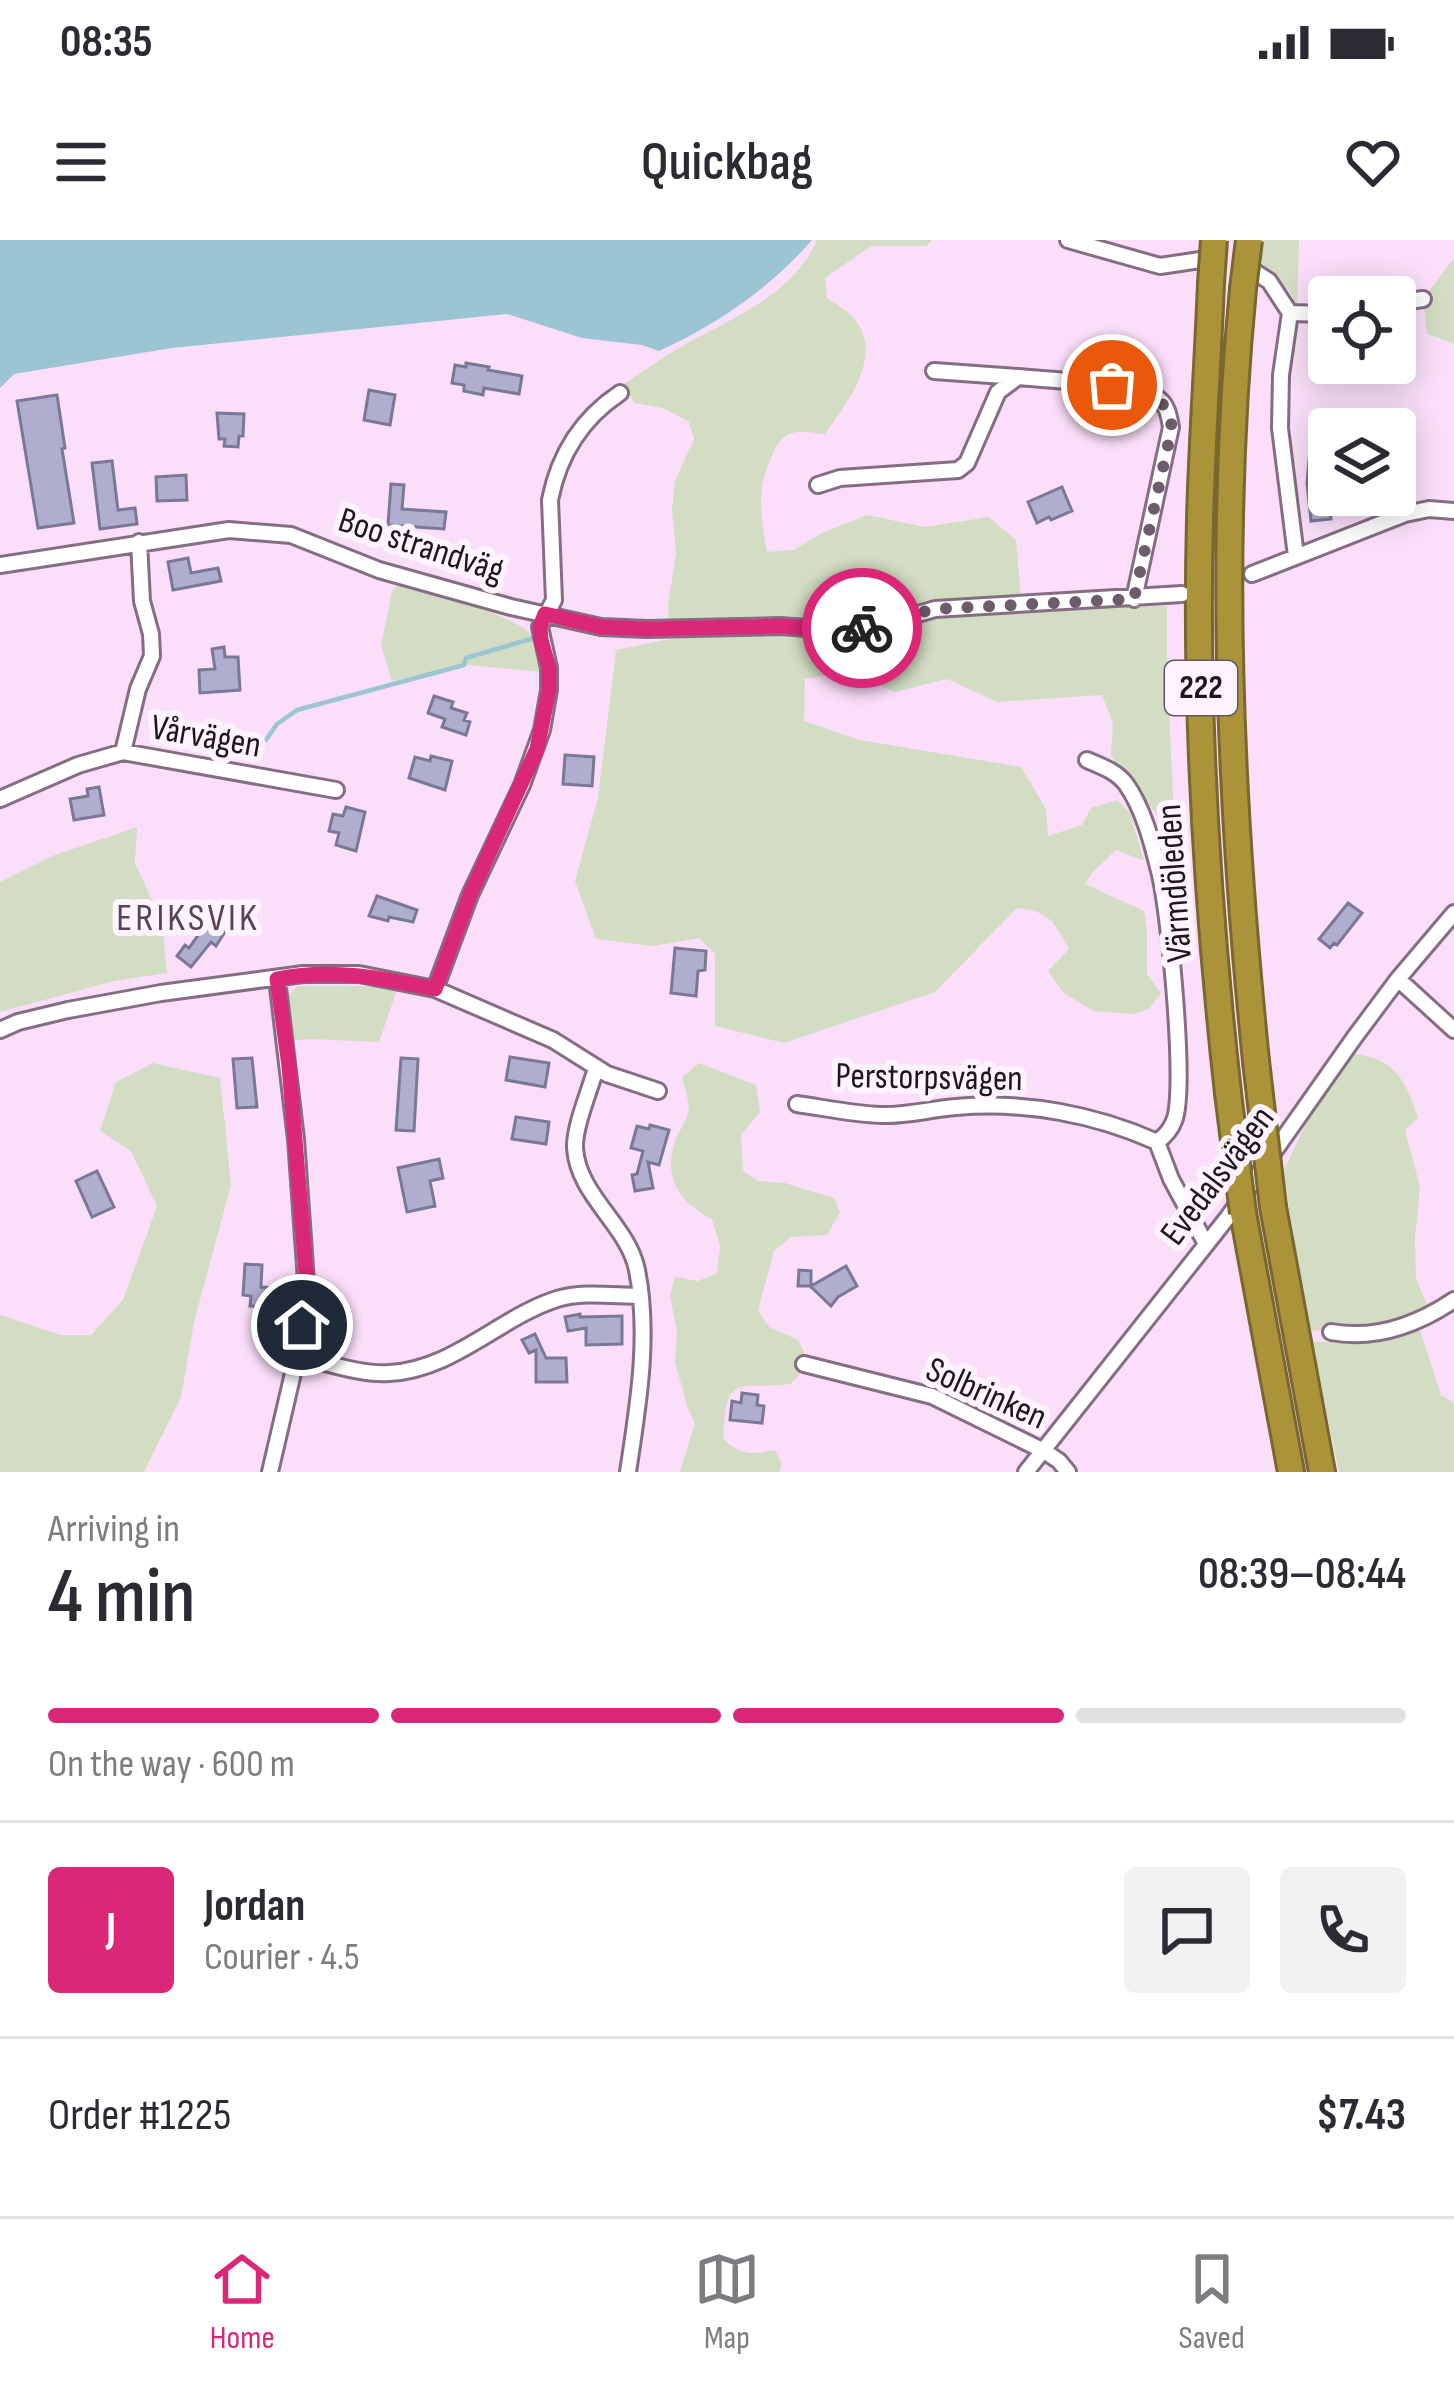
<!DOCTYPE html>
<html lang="en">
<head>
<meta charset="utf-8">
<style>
	body { margin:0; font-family:"Sofia Sans Condensed",sans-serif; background:#f2f2f3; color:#2b2b33; height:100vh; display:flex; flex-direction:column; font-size:45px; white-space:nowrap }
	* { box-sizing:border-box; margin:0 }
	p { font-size:39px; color:#7c7c81 }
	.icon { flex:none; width:66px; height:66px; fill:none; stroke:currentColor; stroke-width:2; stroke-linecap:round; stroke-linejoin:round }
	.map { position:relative; height:1232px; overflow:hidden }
	.side { display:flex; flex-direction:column; background:#fff; flex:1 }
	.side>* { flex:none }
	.fabs { position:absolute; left:1308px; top:36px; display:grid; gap:24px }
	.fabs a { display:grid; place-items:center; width:108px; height:108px; border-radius:12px; background:#fff; box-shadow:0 6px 30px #0003; font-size:60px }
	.pin { position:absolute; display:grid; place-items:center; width:102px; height:102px; color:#fff; margin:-51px; border:6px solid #fff; border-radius:50%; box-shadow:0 3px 12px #0007 }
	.courier { position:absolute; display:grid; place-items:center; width:120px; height:120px; margin:-60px; border:9px solid #db2777; border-radius:50%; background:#fff; color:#222; box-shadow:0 3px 15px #0007 }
	.summary em { font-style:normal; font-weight:600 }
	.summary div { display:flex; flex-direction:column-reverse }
	.summary { display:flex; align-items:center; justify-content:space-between; height:204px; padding:0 48px }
	h1 { font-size:78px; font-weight:600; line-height:90px }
	.bar { display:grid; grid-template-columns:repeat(4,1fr); gap:18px 12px; align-content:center; height:144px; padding:0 48px }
	.bar i { height:15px; border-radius:9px; background:#e1e1e2 }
	.bar .selected { background:#db2777 }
	.bar p { grid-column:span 4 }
	.line { display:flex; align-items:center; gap:30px; padding:0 48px; border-top:3px solid #e1e1e2 }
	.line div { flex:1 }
	.round { display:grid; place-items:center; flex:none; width:126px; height:126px; border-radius:12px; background:#f2f2f3 }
	.status { display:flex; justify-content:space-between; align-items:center; height:84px; padding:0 60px; background:#fff; direction:ltr }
	.status svg { height:33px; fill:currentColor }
	header { display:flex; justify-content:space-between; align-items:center; height:156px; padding:0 48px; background:#fff; font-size:54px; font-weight:600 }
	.menu { display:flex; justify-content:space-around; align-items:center; height:168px; border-top:3px solid #e1e1e2; background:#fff; font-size:33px; color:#7c7c81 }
	.menu a { display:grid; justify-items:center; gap:6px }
	.menu .selected { color:#db2777 }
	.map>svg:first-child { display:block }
</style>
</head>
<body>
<div class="status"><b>08:35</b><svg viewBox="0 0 49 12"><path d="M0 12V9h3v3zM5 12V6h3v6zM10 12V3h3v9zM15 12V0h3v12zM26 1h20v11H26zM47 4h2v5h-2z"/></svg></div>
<header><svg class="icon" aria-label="menu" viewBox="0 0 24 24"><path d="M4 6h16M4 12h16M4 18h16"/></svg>Quickbag<svg class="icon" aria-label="heart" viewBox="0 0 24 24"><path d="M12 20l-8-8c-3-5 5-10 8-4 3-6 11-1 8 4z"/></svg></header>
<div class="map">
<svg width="1454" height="1232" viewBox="0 0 1454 1232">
	<rect width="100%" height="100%" fill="#fbdffa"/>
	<path fill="#d2ddc3" d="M817,0H932L926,6H871L825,38L827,58C837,65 850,72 857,82C882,120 847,162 825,194C814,193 798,189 787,195C779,200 775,209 771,218C756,248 761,279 767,312L794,310L822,293L867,275L925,287L989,277L1016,300L1021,357L931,363L878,381L844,384L781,382L669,385L668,366L676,313L672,268L675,240L694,200L689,182L663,168L634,163L624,144C642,132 660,119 679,108C729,79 792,57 817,0Z
		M1258,0H1299L1297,66L1290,52L1257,18Z
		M1454,18V104L1427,94L1423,59Z
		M399,344C427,352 516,374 532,396C538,405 539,421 541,432L468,425L392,441L381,406L392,351Z
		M1167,366V429L1175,598L1111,516L1113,483L1102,455L997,462L947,439L895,452L849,431L805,439L804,481L860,500L1021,527L1046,569L1048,596L1082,585L1091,568L1117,560L1130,573L1144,621L1116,610L1093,632L1085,644L1144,671L1147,690V734L1161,753L1149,769L1134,774L1093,771L1064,753L1048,731L1069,709C1054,681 1049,671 1017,668L935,752L784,803L715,786V714L699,698L653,706L596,699L575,641L598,558L616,410L690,395L781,389L845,395L938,374L989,369Z
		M137,587L135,623L162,682L167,733L114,741L0,772V642L55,615Z
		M298,746H377L397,750L379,802L311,799L291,801L288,755Z
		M1353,814C1396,817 1406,842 1418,878L1405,890L1420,947L1415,998L1416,1038L1429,1070L1392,1083L1309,1091L1283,932L1308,879Z
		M153,823L220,838L231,945L194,1082L181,1157L144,1232H0V1075L60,1095H91L123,1060L157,966L131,911L100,891L116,842Z
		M699,823L756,845L760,872L741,895L743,931L758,941L785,943L834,958L840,972L827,995L791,997L774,1011L758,1070L769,1087L798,1100L804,1112L800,1134L791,1144C736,1150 727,1131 723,1198C741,1216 751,1215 775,1210L782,1224L779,1232H680L695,1183L688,1169L675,1122L677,1092L670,1056L675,1037L698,1041L717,1033L720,1006L712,979C679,962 663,939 675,901C679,890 689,878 689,866C688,857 684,846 682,837Z
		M1420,1090L1441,1155L1454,1163V1232H1339L1312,1102C1348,1101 1387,1103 1420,1090Z"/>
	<path fill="#9cc5d3" d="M0,0H812C769,49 718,84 659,111L642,105L582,98L507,74L172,108L14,134L0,148Z"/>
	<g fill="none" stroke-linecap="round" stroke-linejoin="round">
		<path stroke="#9cc5d3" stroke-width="4.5" d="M266,500L277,484L297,470L464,425L466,418L534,398"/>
	</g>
	<path fill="#b0aecf" stroke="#7a7896" stroke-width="3" d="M466,123L489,127L488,130L522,136L519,154L484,148L483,155L464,151V145L452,143L455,125L466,127Z
		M369,150L395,155L390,185L364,180Z
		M57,155L65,208L62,209L74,283L38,288L17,161Z
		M217,173L244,174L243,196H239L238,207L224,206L225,199H219Z
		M1310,208L1329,209V228H1325L1331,279L1311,281L1307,243Z
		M112,221L118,270L135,268L137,284L100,289L92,223Z
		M186,235L187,260L157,261L156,237Z
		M391,244L404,245L402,269L446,272L444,289L388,285Z
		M1062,247L1072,271L1051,280L1049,277L1037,283L1028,262Z
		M188,318L191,333L218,328L221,341L173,350L168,322Z
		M224,407L225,417H238L240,450L200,453L199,430L215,429L212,409Z
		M434,456L453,462L451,468L467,473L464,480L470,482L466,495L442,487L445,479L428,473Z
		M565,515L594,517L592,546L563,544Z
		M431,516L452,521L445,550L409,538L415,517L430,521Z
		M99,547L104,575L74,580L70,559L88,556L87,549Z
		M346,567L365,572L356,611L336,605L339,593L329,591L333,574L343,576Z
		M377,656L417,670L413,682L389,677L388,681L369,676Z
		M1348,663L1362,673L1337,705L1334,703L1330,708L1319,699Z
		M225,671L240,681L232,694L226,690L216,706L211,702L191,727L177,716L185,705L189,708L208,681L214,685Z
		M675,708L706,711L705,730L698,731L696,756L671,753Z
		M510,817L549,823L545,847L506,840Z
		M252,818L257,867L237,868L233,819Z
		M401,818L418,819L414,891L396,890Z
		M516,877L549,882L546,904L512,899Z
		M650,885L669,890L659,925L648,922L653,948L635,951L632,935L637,934L643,911L631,908L637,886L649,889Z
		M439,919L443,938L430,941L435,966L407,972L398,928Z
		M97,931L114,967L92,977L76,941Z
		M245,1024L262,1025L261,1047L276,1048L274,1067L250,1066L251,1056L243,1055Z
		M846,1026L857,1046L838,1057L831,1066L810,1046H798L799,1030L811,1031V1046Z
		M580,1074V1077L622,1076V1104L586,1105V1088L568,1091L565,1077Z
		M535,1094L546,1118H566L567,1142H536V1110L529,1113L522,1100Z
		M742,1153L758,1155L757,1165L764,1166L762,1183L730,1180L732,1161L741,1163Z"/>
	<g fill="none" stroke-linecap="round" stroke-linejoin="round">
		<defs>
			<path id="street" d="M1068,0L1160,26L1200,20
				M1255,32L1269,41L1290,73L1329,74
				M1395,63L1423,59
				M1290,73L1281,135L1280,188L1296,316
				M934,131L1018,137
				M818,245L840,238L958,230L967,223L998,152L1018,137C1046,140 1143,143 1160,160C1168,167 1169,177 1171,187L1134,359
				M0,325L229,290L291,295L379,330L511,367L601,387L647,389L781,386L844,391L877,386L935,369L1182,354
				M1252,334L1405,274L1429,269L1454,271
				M123,512L138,449L152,416L151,394L142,361L139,302
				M1087,520C1101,526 1116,531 1126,544C1143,568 1152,602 1159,631C1169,668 1187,851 1174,881C1171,889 1164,897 1157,902
				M0,559L78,525L123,512L336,550
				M1398,739L1454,790
				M435,749L470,655L522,545L542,490L549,450V428L540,387L554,360L550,260C559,214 581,179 620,153
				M0,790L18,782L68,770L161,753L303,734H359L435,749L553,800L607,834L658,851
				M596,828C590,850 574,887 575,908C578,956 628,985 637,1030C650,1096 638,1166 628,1232
				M797,864C825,868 853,874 881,875C906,876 931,869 956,867C1024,861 1095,874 1157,902L1171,939L1206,1004
				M1331,1092C1376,1100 1417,1085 1454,1060
				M297,1116C326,1122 359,1135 389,1133C453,1130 500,1077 557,1059C583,1051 614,1056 641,1056
				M804,1124L932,1156L1044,1211L1059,1221L1068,1232
				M270,1232L297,1116L307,1055L296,899L277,739
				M1026,1232L1228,977L1354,798L1398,739L1454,673"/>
			<path id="highway" d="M1211,43C1208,122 1202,201 1200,280C1195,470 1207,664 1228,853
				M1243,49C1218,306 1230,565 1256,821
				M1273,967L1322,1232
				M1243,973L1291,1232"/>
		</defs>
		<use href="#street" stroke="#856d84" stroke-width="20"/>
		<use href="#highway" stroke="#79672f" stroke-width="30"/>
		<use href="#street" stroke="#fff" stroke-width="14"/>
		<use href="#highway" stroke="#aa9338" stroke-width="24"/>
		<defs>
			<path id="highway-bridge" d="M1211,43L1214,0
				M1243,49L1249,0
				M1256,821L1273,967
				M1228,853L1243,973"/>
		</defs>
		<use href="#highway-bridge" stroke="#79672f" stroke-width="30" stroke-linecap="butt"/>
		<use href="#highway-bridge" stroke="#aa9338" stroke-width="24"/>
	</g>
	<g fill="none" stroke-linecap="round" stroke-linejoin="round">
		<path stroke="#6c5c6c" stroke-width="12" stroke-dasharray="0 21.6" d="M862,388L934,369L1134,359L1172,187C1163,149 1145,152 1112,145"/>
		<path stroke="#db2777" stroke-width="15" d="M302,1085L306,1033L289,826L277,739C332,728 381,738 435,749L470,655L537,509L549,450V428L541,400L540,387L545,374L601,387L647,389L781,386L844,391L862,388"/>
	</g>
	<g text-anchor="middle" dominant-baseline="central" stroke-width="12" stroke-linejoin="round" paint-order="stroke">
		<rect fill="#fef3fe" stroke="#625862" stroke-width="3" x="1165" y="421" width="72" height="54" rx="9"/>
		<g font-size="33" font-weight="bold" fill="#1f151f">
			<text x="1201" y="448">222</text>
		</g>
		<g font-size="36" fill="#1f151f" stroke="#fef3fe">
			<text transform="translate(421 306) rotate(18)">Boo strandväg</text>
			<text transform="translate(206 497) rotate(10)">Vårvägen</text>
			<text transform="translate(1175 643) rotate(-94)">Värmdöleden</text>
			<text transform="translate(929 838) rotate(1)">Perstorpsvägen</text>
			<text transform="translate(1218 936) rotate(-53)">Evedalsvägen</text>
			<text transform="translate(986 1154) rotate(24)">Solbrinken</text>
		</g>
		<g font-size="39" letter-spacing="3" fill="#584258" stroke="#fef3fe">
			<text x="188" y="678">ERIKSVIK</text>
		</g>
	</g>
</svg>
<div class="fabs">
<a><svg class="icon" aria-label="locate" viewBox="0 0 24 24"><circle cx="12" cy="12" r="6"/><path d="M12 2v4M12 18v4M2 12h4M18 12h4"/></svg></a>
<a><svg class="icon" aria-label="layers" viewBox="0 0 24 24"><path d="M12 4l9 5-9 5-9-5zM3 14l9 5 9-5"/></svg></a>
</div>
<div class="pin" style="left:1112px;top:145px;background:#ea580c"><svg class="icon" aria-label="bag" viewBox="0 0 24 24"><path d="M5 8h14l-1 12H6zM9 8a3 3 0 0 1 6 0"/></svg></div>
<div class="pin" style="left:302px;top:1085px;background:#1f2937"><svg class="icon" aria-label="home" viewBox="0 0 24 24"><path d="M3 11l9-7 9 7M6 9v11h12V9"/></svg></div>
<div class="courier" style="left:862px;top:388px"><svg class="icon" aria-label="bike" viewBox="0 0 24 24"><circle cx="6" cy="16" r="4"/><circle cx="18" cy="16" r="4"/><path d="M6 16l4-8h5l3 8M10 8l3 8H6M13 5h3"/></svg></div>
</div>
<section class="side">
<div class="summary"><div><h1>4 min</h1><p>Arriving in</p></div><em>08:39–08:44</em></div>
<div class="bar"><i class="selected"></i><i class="selected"></i><i class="selected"></i><i></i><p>On the way · 600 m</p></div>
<div class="line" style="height:216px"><b class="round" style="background:#db2777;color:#fff">J</b><div><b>Jordan</b><p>Courier · 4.5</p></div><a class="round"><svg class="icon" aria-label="chat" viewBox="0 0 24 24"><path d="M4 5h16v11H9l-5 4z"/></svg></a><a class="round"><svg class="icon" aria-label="phone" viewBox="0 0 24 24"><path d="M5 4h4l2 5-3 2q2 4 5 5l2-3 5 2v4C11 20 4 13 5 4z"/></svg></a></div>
<div class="line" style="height:156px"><div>Order #1225</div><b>$7.43</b></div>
</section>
<nav class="menu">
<a class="selected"><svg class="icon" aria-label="home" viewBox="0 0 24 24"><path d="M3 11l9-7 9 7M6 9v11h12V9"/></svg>Home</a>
<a><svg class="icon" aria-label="map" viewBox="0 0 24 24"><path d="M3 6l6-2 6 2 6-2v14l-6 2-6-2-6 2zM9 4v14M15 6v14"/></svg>Map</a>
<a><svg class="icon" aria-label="saved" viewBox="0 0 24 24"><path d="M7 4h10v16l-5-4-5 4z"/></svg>Saved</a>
</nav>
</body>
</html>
